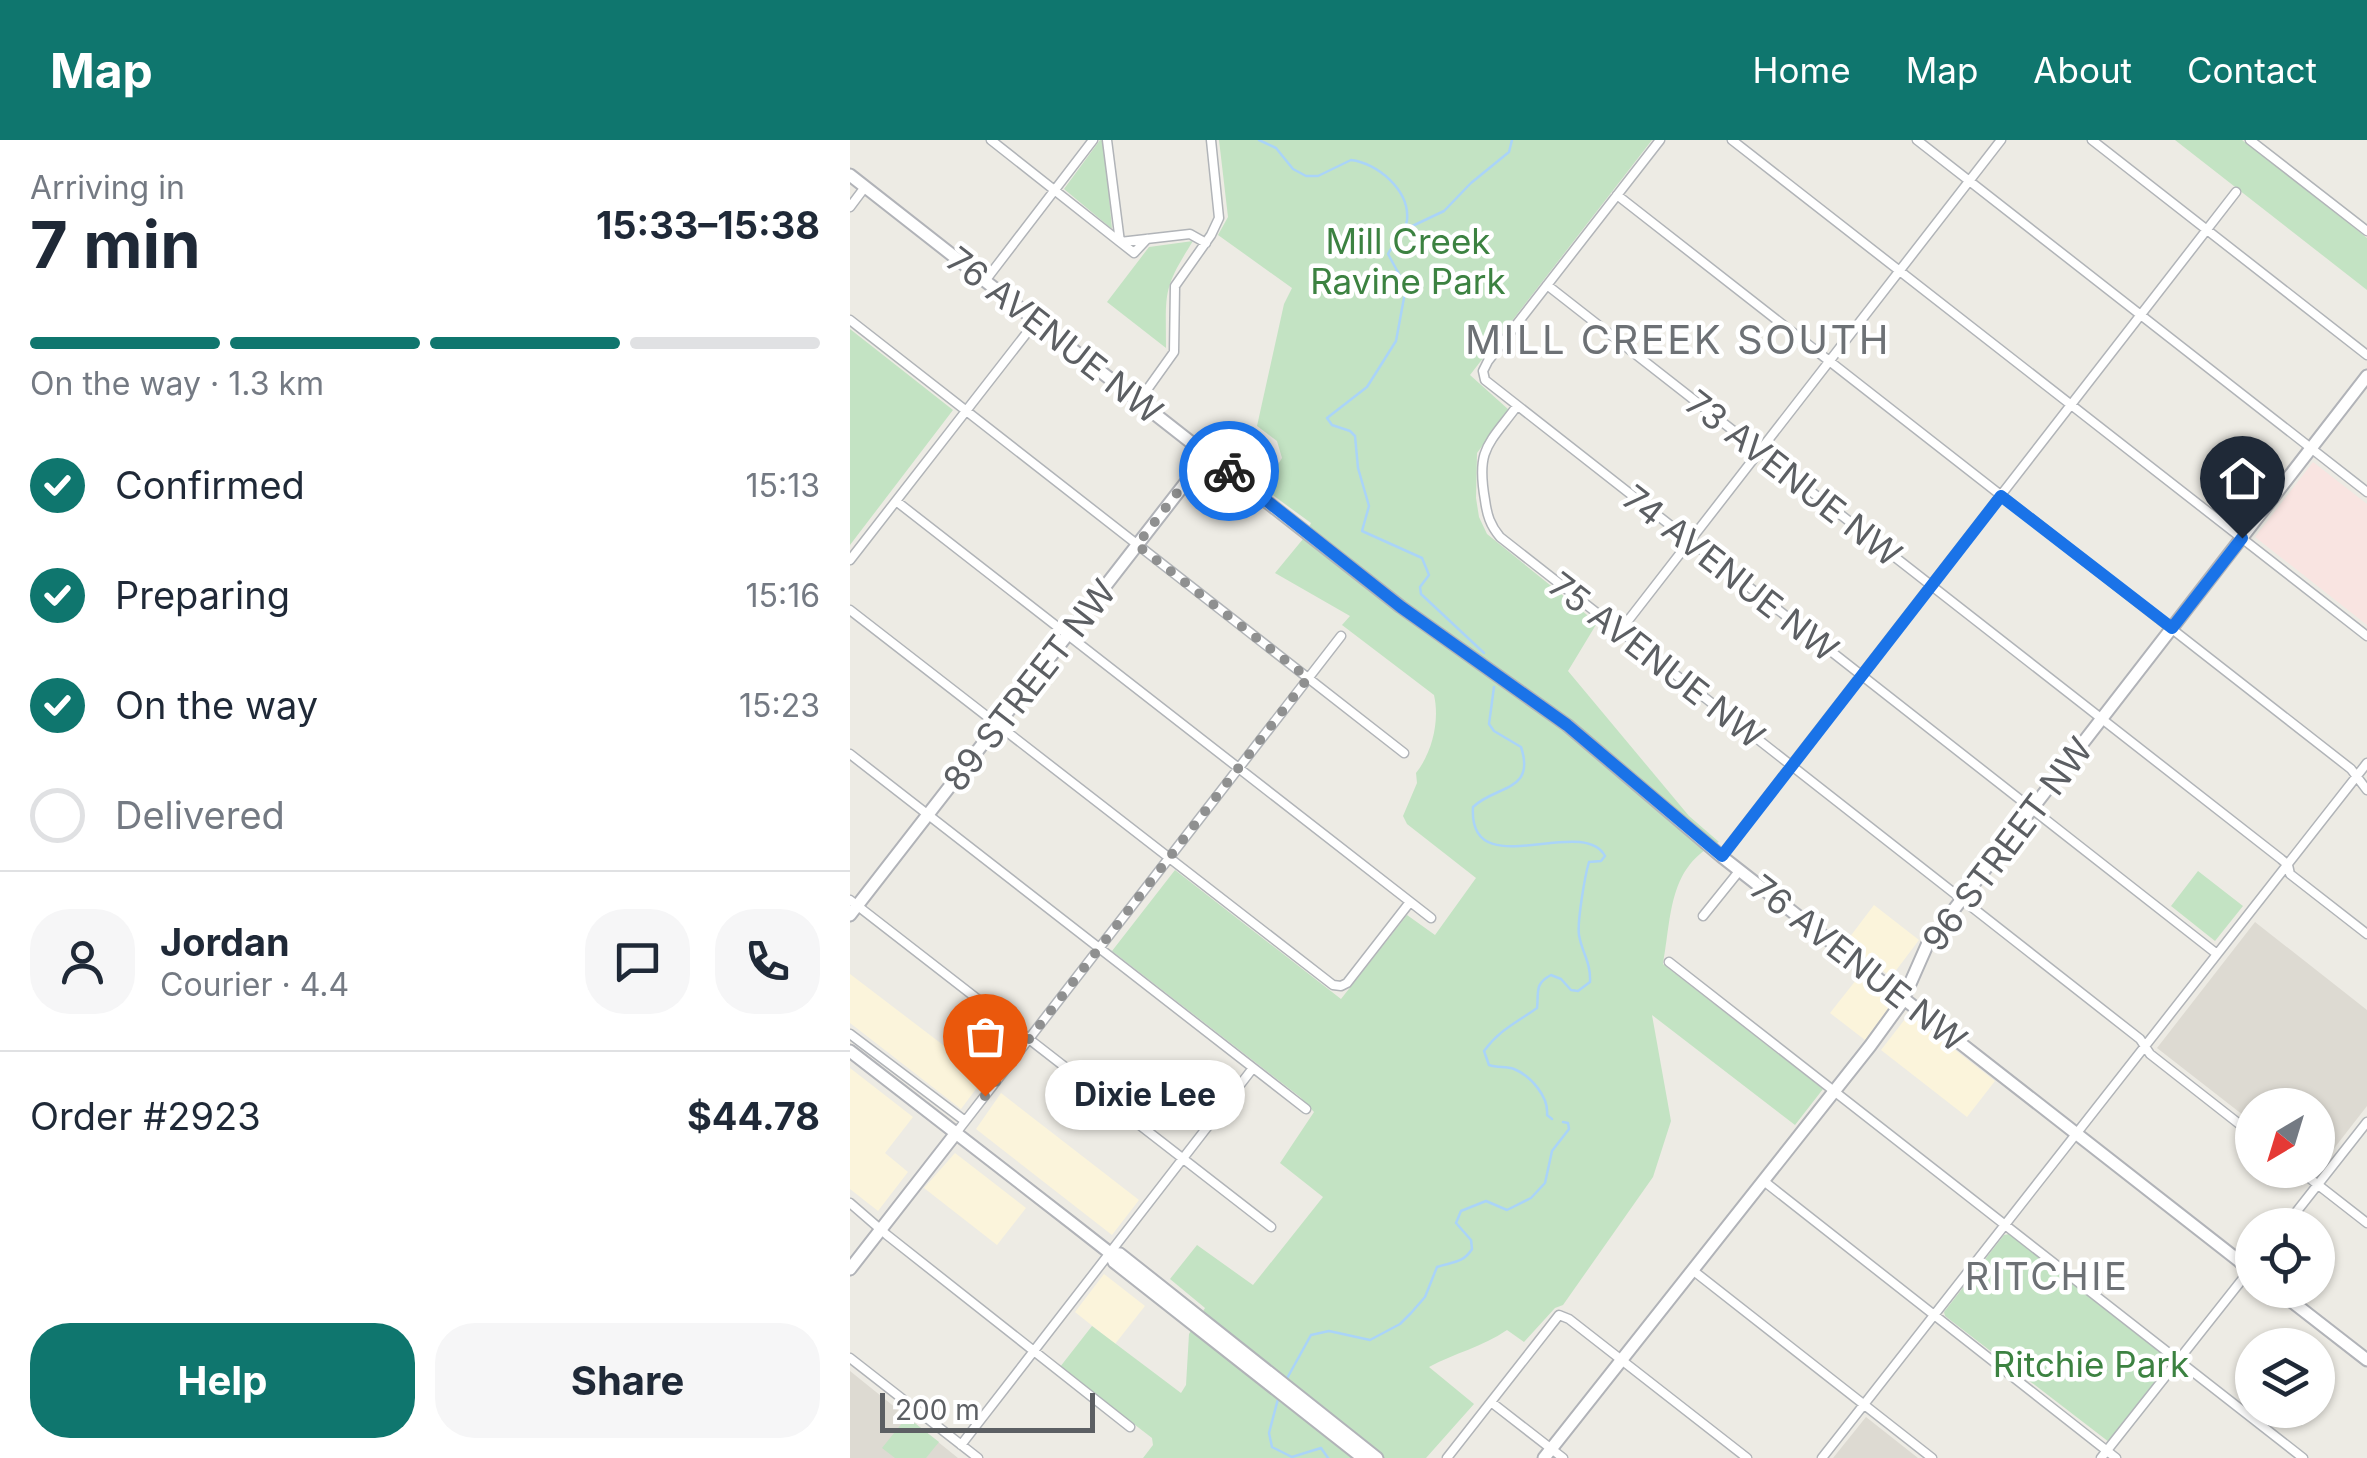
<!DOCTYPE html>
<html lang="en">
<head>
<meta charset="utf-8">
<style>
	body { margin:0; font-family:Inter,sans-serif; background:#f6f6f7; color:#1f2937; height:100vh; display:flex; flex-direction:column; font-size:38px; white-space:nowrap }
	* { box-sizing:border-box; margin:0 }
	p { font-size:32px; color:#747a83 }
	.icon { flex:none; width:55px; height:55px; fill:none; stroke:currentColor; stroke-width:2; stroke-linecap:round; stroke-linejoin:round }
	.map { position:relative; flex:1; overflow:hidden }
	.sheet { display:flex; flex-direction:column; background:#fff; width:850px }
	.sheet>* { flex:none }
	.needle { width:65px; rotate:218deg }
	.buttons { position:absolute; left:1385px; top:948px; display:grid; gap:20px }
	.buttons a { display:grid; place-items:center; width:100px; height:100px; border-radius:50%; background:#fff; box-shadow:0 2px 8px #0004; font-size:50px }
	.scale { position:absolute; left:30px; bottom:25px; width:215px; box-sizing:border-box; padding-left:10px; border:5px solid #5c5f63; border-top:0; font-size:28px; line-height:35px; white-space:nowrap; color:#5c5f63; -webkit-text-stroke:8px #fff; paint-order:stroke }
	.pin { position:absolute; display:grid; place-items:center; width:85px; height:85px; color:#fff; margin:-102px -42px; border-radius:50% 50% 50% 0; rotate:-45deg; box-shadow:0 0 10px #0007 }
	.pin .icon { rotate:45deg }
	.courier { position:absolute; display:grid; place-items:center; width:100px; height:100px; margin:-50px; border:8px solid #1a73e8; border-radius:50%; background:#fff; color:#222; box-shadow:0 2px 12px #0007 }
	.bubble { position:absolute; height:70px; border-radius:35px; background:#fff; box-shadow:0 2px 8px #0004; font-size:32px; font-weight:700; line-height:70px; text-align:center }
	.summary em { font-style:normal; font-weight:700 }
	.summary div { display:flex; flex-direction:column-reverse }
	.summary { display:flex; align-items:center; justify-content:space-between; height:170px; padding:0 30px }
	h1 { font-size:65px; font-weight:700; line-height:75px }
	.bar { display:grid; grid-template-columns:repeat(4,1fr); gap:15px 10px; align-content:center; height:120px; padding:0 30px }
	.bar i { height:12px; border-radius:8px; background:#e0e1e3 }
	.bar .current { background:#0f766e }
	.bar p { grid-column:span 4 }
	.line { display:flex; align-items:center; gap:25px; padding:0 30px; border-top:2px solid #e0e1e3 }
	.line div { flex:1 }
	.round { display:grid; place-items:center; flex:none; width:105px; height:105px; border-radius:40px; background:#f6f6f7 }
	ol { padding:0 30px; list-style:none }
	li { display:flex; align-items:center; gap:30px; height:110px }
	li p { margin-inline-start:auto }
	li .icon { padding:10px; border-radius:50%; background:#0f766e; color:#fff; stroke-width:4 }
	li:last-child { color:#747a83 }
	li i { width:55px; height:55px; border:5px solid #e0e1e3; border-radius:50% }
	.cta { display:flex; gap:20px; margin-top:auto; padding:20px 30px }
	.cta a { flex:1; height:115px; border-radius:40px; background:#0f766e; color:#fff; font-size:40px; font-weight:700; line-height:115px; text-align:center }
	.cta a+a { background:#f6f6f7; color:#1f2937 }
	header { display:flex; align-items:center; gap:60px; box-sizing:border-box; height:140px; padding:0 50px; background:#0f766e; color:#fff }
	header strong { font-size:48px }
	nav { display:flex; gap:55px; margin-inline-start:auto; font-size:35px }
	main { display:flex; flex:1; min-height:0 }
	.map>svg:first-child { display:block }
</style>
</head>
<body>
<header>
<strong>Map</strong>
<nav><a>Home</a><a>Map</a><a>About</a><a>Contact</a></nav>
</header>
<main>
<section class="sheet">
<div class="summary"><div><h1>7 min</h1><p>Arriving in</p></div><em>15:33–15:38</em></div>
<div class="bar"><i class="current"></i><i class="current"></i><i class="current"></i><i></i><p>On the way · 1.3 km</p></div>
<ol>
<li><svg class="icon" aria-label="check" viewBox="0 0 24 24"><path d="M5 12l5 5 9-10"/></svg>Confirmed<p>15:13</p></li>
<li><svg class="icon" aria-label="check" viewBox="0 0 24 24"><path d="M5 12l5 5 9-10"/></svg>Preparing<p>15:16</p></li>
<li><svg class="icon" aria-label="check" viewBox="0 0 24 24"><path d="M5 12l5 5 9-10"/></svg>On the way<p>15:23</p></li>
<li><i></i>Delivered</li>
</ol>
<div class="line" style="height:180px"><a class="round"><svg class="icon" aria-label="person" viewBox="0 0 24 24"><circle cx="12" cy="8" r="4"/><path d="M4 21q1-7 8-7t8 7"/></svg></a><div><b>Jordan</b><p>Courier · 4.4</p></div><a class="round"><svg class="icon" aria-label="chat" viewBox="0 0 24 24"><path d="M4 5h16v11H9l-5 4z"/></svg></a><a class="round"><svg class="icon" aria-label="phone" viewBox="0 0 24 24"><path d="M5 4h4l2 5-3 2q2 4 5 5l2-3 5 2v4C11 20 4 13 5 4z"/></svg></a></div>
<div class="line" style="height:130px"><div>Order #2923</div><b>$44.78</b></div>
<div class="cta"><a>Help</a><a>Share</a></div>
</section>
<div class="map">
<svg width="1517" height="1318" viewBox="0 0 1517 1318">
	<rect width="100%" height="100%" fill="#edebe4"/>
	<path fill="#fbf4db" d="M1024,765L1069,800L1041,837L996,802Z
		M0,834L135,937L111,969L0,883Z
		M1010,835L1043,862L1015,900L980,873Z
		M1059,874L1145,941L1117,977L1031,910Z
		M0,928L63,977L35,1013L58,1032L28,1071L0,1049Z
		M151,953L289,1060L262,1095L126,989Z
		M105,1013L176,1068L147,1105L74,1048Z
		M254,1134L295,1166L265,1204L225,1172Z"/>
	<path fill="#dddad2" d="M1405,782L1517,870V966L1468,1029V965H1402V982L1307,908Z
		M0,1231L108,1318H0Z
		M1016,1277L1068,1318H983Z"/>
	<path fill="#f9e4e1" d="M1463,322L1517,364V485L1405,397Z"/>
	<path fill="#c3e3c3" d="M250,0L254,1L262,89L214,49Z
		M369,0H802L620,235L659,270L627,313L626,358L629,377L637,394L747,483L718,531L839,676L869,702C818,726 822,775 813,824L973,949L945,985L802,875L821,981L803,1037L713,1165L705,1168L674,1202L657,1190C632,1207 605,1213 579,1227L624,1264L576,1318H293L303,1305L302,1298L210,1227L242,1186L331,1253L336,1245L339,1194L355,1168L320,1139L347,1105L403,1145L473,1057L430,1023L464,972L450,957L262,811L325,730L491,859L557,775L585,795L626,738L557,684L553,676L567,643L566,633C582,613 590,581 584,555L492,485L500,476L425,433L453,399L461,383L413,348L432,318L427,301L407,286L434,164L442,148L368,95L378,77Z
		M1325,0H1392L1501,85L1517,98V150Z
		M343,101C312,150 316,152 316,208L257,162L299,107Z
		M0,189L103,270L0,405Z
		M1348,731L1393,766L1365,801L1321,766Z
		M1159,1094L1319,1218L1320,1225L1259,1302L1095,1176L1094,1172L1154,1095Z
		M57,1277L89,1302L76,1318H45L32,1308Z"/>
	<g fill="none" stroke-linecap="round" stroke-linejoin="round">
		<path stroke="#aad4f8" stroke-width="2.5" d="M409,0L426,8L443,29L456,36H468L501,20C527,23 560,50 557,80C556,93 543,103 538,114L556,147L546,201L517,247L477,278L482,285L500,291L505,296L508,328L519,366L512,391L572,418L579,435L570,447L571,454L634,513
			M556,89L594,71L621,43L659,12L662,0
			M644,547L639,584L644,591L671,607C686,652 646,645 623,667C618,746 732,674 755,716L751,721L739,722C735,735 727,782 729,795C732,813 741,822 740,842L728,851L721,850L711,839L701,835C684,844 689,852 687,868C666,883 649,890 634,911L639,925C648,928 656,926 664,929C681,936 699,957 697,975L702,979
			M435,1242L461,1195L479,1191L520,1200L550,1184L561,1173L575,1157L587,1127C600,1122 613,1124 622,1109L621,1100L606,1083L611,1071L636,1061L657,1070L681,1058L695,1043L702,1011L719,989L718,983L713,982
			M428,1259L419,1293L422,1307L442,1317L471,1308L478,1318"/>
		<defs>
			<path id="street" d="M141,0L270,102L340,94L356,103
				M257,0L270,102L284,113L297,99
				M810,0L638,221L633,231L635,240L1367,814
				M882,0L1517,496
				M1067,0L1517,352
				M1242,0L1517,215
				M1400,0L1517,91
				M767,55L1501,629L1517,650
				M0,67L15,47
				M135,141L243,0
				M697,145L1431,719L1438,725L1440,734L1517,794
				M0,180L554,613
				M289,261L324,212L325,146L361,95L369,78L361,0
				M667,266C638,305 626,309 635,360C637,375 640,385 650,397L1290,899L1300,914L1402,994
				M46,361L581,778
				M0,420L186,181
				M0,470L483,845L491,846L497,843L560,762
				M770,491L1151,0
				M0,614L456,969
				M871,716L1386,52
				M0,760L421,1087
				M853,776L890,730
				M819,822L1453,1318
				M0,894L115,981
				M106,993L491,496
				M1449,1030L1517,1083
				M915,1042L1266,1318
				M0,1063L37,1095L280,1287
				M1436,1085L1517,982
				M845,1132L1082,1318
				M0,1218L128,1318
				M641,1262L713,1318
				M111,1305L403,928
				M597,1318L709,1175L719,1179L897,1318
				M972,1318L1517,623
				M1251,1318L1402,1127"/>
			<path id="secondary" d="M0,35L551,467L717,585L871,716L1402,1131
				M0,775L357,315
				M0,911L223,1084L260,1113L264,1122L513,1318
				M260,1113L270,1114L527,1318
				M0,1129L106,993
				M1427,1150L1517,1220
				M694,1318L1020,906L1052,862L1078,803L1517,236"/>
		</defs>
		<use href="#street" stroke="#b1b4b8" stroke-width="11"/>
		<use href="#secondary" stroke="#b1b3b8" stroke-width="15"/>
		<use href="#street" stroke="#fff" stroke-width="8"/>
		<use href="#secondary" stroke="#fff" stroke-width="11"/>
	</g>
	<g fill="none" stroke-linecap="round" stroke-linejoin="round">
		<path stroke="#8f9090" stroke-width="10" stroke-dasharray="0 18" d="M135,956L458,538L287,405L357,314L379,331"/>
		<path stroke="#1a73e8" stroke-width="12" d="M379,331L551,467L717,585L872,716L1151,356L1322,488L1392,398"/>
	</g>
	<g text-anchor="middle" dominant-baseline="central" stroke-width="9" stroke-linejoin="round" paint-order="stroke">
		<g font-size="35" fill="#3c8241" stroke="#fff">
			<text x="558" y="101">Mill Creek<tspan x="558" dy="40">Ravine Park</tspan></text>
			<text x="1241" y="1224">Ritchie Park</text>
		</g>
		<g font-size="35" fill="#5c5f63" stroke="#fff">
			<text transform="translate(205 195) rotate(38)">76 AVENUE NW</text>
			<text transform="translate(944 338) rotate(38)">73 AVENUE NW</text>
			<text transform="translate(881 433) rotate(38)">74 AVENUE NW</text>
			<text transform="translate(807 520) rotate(38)">75 AVENUE NW</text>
			<text transform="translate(179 545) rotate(-52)">89 STREET NW</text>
			<text transform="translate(1157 704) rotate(-53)">96 STREET NW</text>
			<text transform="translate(1009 823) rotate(38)">76 AVENUE NW</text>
		</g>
		<g font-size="38" letter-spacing="2.5" fill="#6d7175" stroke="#fff">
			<text x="1197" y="1136">RITCHIE</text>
		</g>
		<g font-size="40" letter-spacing="2.5" fill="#6d7175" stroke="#fff">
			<text x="828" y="199">MILL CREEK SOUTH</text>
		</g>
	</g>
</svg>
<div class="buttons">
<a><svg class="needle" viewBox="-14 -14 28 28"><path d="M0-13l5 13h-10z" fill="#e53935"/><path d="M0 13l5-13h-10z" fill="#747a83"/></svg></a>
<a><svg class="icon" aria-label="locate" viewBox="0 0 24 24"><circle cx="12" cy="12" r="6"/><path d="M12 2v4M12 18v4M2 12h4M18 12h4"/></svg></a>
<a><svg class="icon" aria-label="layers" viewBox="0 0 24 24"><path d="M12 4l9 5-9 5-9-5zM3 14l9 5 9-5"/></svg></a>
</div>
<div class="scale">200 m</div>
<div class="pin" style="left:135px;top:956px;background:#ea580c"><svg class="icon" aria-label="bag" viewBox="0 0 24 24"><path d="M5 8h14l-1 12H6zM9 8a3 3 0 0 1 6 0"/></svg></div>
<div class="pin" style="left:1392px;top:398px;background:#1f2937"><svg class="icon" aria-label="home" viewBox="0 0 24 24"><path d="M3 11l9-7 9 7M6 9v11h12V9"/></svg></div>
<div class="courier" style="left:379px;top:331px"><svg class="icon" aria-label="bike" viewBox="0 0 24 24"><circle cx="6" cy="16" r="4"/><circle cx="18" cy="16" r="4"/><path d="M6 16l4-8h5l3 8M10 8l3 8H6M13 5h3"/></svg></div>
<div class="bubble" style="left:195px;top:920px;width:200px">Dixie Lee</div>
</div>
</main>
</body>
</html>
